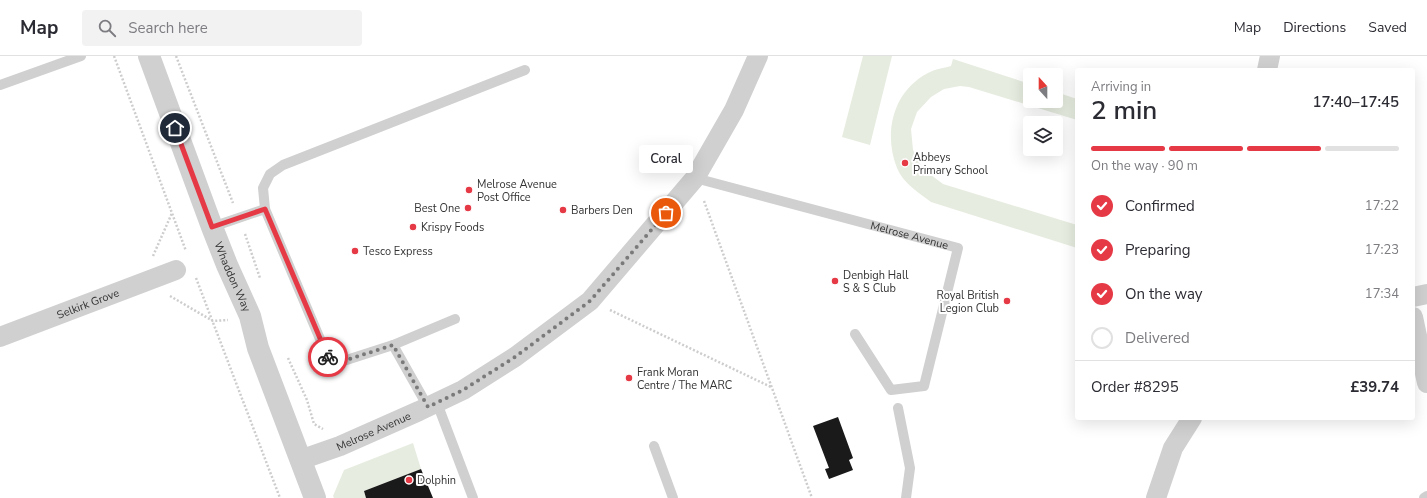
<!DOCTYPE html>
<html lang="en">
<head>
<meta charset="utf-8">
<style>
	body { margin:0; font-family:"Nunito Sans",sans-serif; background:#f2f2f3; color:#2b2b33; height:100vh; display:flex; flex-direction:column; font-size:15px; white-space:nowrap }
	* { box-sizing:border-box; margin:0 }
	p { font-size:13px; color:#7c7c81 }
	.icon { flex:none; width:22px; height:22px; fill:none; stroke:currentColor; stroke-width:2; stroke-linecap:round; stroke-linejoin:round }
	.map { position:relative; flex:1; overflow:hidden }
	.sheet { position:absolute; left:1075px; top:12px; width:340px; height:352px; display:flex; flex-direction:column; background:#fff; border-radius:4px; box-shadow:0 4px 16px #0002 }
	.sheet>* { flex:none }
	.needle { width:26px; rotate:339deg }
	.fabs { position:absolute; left:1023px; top:12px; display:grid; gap:8px }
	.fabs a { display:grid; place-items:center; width:40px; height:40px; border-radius:4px; background:#fff; box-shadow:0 4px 16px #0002; font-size:20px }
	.pin { position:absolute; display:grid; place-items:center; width:34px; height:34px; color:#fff; margin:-17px; border:2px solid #fff; border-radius:50%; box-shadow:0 1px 4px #0007 }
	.courier { position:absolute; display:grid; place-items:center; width:40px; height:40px; margin:-20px; border:3px solid #e63946; border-radius:50%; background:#fff; color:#222; box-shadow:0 1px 5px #0007 }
	.bubble { position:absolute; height:28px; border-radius:4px; background:#fff; box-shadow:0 4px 16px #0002; font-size:13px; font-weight:600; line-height:28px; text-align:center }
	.headline em { font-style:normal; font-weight:600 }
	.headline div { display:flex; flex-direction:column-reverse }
	.headline { display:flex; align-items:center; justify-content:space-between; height:68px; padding:0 16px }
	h1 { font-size:26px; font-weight:600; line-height:30px }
	.bar { display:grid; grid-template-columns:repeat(4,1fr); gap:6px 4px; align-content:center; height:48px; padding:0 16px }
	.bar i { height:5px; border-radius:3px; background:#e1e1e2 }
	.bar .on { background:#e63946 }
	.bar p { grid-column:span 4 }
	.line { display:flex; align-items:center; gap:10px; padding:0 16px; border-top:1px solid #e1e1e2 }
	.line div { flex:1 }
	ol { padding:0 16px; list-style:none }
	li { display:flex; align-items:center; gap:12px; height:44px }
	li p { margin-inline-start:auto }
	li .icon { padding:4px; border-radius:50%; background:#e63946; color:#fff; stroke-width:4 }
	li:last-child { color:#7c7c81 }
	li i { width:22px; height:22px; border:2px solid #e1e1e2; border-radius:50% }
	header { display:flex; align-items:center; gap:24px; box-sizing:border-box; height:56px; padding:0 20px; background:#fff; border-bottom:1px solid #e1e1e2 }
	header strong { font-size:19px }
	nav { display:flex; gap:22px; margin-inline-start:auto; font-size:14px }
	.search { width:280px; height:36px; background:#f2f2f3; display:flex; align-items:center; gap:10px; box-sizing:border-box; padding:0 14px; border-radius:4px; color:#7c7c81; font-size:15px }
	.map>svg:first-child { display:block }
</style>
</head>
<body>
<header>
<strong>Map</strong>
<div class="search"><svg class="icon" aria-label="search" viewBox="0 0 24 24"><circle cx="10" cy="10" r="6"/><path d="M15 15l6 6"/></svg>Search here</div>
<nav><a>Map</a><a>Directions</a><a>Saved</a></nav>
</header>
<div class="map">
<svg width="1427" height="442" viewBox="0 0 1427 442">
	<rect width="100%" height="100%" fill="#fff"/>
	<path fill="#e6ecdf" d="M863,0H892L870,89L842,81Z
		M953,3L1030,28V45H1056V36L1077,43V64L969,31L960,30L944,33L931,41L917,56L911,73L913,94L923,113L943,128L1077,169V192L931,146C919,137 903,127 897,112C883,77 893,35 928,17C935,13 944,12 951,10Z
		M413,387L421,413L364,435L366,442H334L333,440L344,414Z"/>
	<path fill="#1a1a1a" d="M838,361L853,402L849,404L853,414L829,423L825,413L829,412L813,370Z
		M421,413L433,442H366L364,435Z"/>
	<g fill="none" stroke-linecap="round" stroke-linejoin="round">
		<path stroke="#cdcdcd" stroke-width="2.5" stroke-dasharray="2 2" stroke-linecap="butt" d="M114,0L186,195
			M176,0L233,147
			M704,145L812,442
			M245,178L260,222
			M153,200L172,157
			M196,222L280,442
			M170,240L213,265L228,264
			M610,254L771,331
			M288,302L307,344L314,368L323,373"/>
		<g stroke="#d0d0d0" stroke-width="10">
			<path d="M0,29L81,0"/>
			<path id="s1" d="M695,122L958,192L924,330L891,334L855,278"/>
			<path d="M212,171L265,153"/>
			<path d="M455,263L393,289L331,309L265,153L263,132L270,118L283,109L525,14"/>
			<path d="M393,289L428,351"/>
			<path d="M437,347L473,442"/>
			<path d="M898,352L910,412L906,442"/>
			<path d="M654,390L673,442"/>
			<path d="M1424,442L1427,440"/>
		</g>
		<g stroke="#d0d0d0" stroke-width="20">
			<path d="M1267,14L1270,0"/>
			<path d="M1413,241L1427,238"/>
			<path d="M1413,261L1427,327"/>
			<path id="s2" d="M0,281L176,214"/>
			<path id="s3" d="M300,404L340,390L419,355L463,334L515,301L590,245L695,122L734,54L758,0"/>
			<path d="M1156,442L1173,392L1192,362"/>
		</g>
		<path stroke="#d0d0d0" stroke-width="22" id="s4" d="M149,0L212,171L227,209L250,260L258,292L315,442"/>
	</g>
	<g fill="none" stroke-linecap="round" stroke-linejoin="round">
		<path stroke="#7a7a7a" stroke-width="4" stroke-dasharray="0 7.2" d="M328,301L331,309L393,289L428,351L463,334L515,301L590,245L666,157"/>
		<path stroke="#e63946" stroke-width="5" d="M175,72L212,171L265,153L328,301"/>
	</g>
	<g fill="#e63946" stroke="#fff" stroke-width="1.5">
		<circle cx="905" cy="107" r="4"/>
		<circle cx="469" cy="134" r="4"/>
		<circle cx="468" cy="152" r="4"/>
		<circle cx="563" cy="154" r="4"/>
		<circle cx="413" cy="171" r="4"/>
		<circle cx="355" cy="195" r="4"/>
		<circle cx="835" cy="225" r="4"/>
		<circle cx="1007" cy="245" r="4"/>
		<circle cx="629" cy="322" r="4"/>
		<circle cx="409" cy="424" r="4"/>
	</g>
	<g text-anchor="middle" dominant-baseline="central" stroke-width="4" stroke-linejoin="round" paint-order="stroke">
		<g font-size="11" fill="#333" stroke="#fff" text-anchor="start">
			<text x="913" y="101">Abbeys<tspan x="913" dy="13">Primary School</tspan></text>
			<text x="477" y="128">Melrose Avenue<tspan x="477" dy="13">Post Office</tspan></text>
			<text x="460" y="152" text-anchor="end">Best One</text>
			<text x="571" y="154">Barbers Den</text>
			<text x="421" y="171">Krispy Foods</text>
			<text x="363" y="195">Tesco Express</text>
			<text x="843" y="219">Denbigh Hall<tspan x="843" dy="13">S &amp; S Club</tspan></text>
			<text x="999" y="239" text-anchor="end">Royal British<tspan x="999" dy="13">Legion Club</tspan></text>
			<text x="637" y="316">Frank Moran<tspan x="637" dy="13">Centre / The MARC</tspan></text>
			<text x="417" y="424">Dolphin</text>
		</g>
		<g font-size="11" fill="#333" stroke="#fff">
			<text stroke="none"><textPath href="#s1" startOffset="222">Melrose Avenue</textPath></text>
			<text stroke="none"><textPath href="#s4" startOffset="236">Whaddon Way</textPath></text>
			<text stroke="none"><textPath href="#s2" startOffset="94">Selkirk Grove</textPath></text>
			<text stroke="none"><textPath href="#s3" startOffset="79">Melrose Avenue</textPath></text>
		</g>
	</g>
</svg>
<div class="fabs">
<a><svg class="needle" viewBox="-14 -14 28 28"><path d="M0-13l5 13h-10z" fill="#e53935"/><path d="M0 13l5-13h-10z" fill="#7c7c81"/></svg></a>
<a><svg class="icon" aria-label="layers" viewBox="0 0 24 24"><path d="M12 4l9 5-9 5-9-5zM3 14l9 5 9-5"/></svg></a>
</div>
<div class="pin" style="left:666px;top:157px;background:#ea580c"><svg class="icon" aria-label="bag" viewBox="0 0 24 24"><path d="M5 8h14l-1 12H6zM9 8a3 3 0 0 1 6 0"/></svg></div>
<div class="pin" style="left:175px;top:72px;background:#1f2937"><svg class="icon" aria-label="home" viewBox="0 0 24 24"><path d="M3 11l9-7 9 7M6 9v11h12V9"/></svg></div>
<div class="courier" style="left:328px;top:301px"><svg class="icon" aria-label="bike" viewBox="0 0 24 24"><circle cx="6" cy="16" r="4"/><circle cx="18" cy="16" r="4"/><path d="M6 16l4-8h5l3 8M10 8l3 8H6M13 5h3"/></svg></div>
<div class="bubble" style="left:639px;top:89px;width:54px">Coral</div>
<section class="sheet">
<div class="headline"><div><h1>2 min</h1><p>Arriving in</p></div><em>17:40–17:45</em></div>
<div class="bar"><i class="on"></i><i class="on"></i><i class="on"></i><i></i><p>On the way · 90 m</p></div>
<ol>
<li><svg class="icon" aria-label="check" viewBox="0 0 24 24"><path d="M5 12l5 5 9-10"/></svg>Confirmed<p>17:22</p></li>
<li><svg class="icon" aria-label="check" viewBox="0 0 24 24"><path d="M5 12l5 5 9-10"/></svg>Preparing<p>17:23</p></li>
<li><svg class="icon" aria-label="check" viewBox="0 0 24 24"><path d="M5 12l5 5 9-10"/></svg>On the way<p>17:34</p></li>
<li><i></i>Delivered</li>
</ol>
<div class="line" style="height:52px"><div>Order #8295</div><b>£39.74</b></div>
</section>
</div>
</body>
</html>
